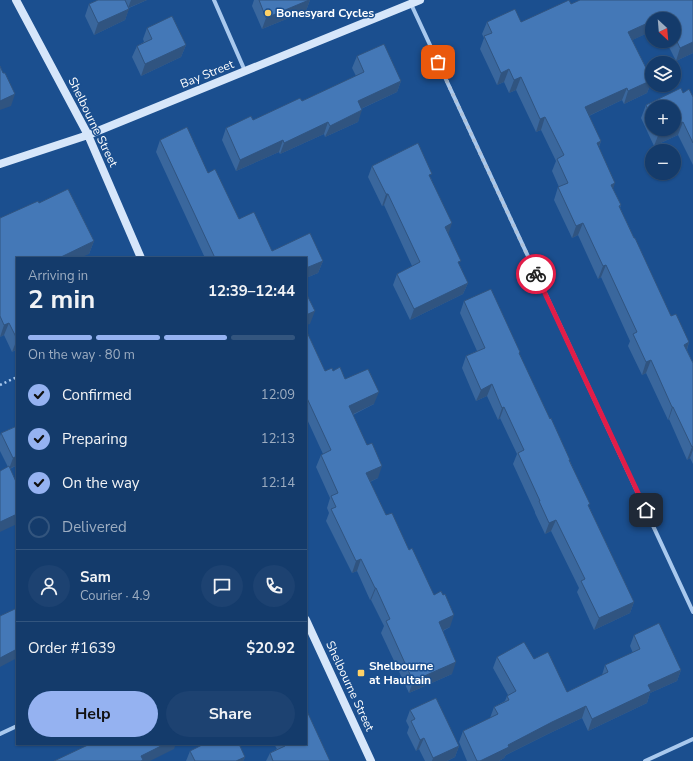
<!DOCTYPE html>
<html lang="en">
<head>
<meta charset="utf-8">
<style>
	body { margin:0; font-family:"Nunito Sans",sans-serif; background:#1d4271; color:#f1f3f6; height:100vh; display:flex; flex-direction:column; font-size:15px; white-space:nowrap }
	* { box-sizing:border-box; margin:0 }
	p { font-size:13px; color:#9dadc1 }
	.icon { flex:none; width:22px; height:22px; fill:none; stroke:currentColor; stroke-width:2; stroke-linecap:round; stroke-linejoin:round }
	.map { position:relative; flex:1; overflow:hidden }
	.drawer { position:absolute; left:16px; top:257px; width:291px; height:488px; display:flex; flex-direction:column; background:#143b6b; border-radius:0px; box-shadow:0 1px 3px #0004,0 0 0 1px #33557e }
	.drawer>* { flex:none }
	.needle { width:26px; rotate:154deg }
	.tools { position:absolute; left:645px; top:12px; display:grid; gap:8px }
	.tools a { display:grid; place-items:center; width:36px; height:36px; border-radius:50%; background:#143b6b; box-shadow:0 1px 3px #0004,0 0 0 1px #33557e; font-size:20px }
	.pin { position:absolute; display:grid; place-items:center; width:34px; height:34px; color:#fff; margin:-17px; border-radius:8px; box-shadow:0 2px 6px #0006 }
	.courier { position:absolute; display:grid; place-items:center; width:40px; height:40px; margin:-20px; border:3px solid #e11d48; border-radius:50%; background:#fff; color:#222; box-shadow:0 1px 5px #0007 }
	.overview em { font-style:normal; font-weight:700 }
	.overview div { display:flex; flex-direction:column-reverse }
	.overview { display:flex; align-items:center; justify-content:space-between; height:68px; padding:0 12px }
	h1 { font-size:26px; font-weight:700; line-height:30px }
	.bar { display:grid; grid-template-columns:repeat(4,1fr); gap:6px 4px; align-content:center; height:48px; padding:0 12px }
	.bar i { height:5px; border-radius:3px; background:#33557e }
	.bar .on { background:#95b2f1 }
	.bar p { grid-column:span 4 }
	.line { display:flex; align-items:center; gap:10px; padding:0 12px; border-top:1px solid #33557e }
	.line div { flex:1 }
	.round { display:grid; place-items:center; flex:none; width:42px; height:42px; border-radius:21px; background:#1d4271 }
	ol { padding:0 12px; list-style:none }
	li { display:flex; align-items:center; gap:12px; height:44px }
	li p { margin-inline-start:auto }
	li .icon { padding:4px; border-radius:50%; background:#95b2f1; color:#111; stroke-width:4 }
	li:last-child { color:#9dadc1 }
	li i { width:22px; height:22px; border:2px solid #33557e; border-radius:50% }
	.primary-button { display:flex; gap:8px; margin-top:auto; padding:8px 12px }
	.primary-button a { flex:1; height:46px; border-radius:24px; background:#95b2f1; color:#111; font-size:16px; font-weight:700; line-height:46px; text-align:center }
	.primary-button a+a { background:#1d4271; color:#f1f3f6 }
	.map>svg:first-child { display:block }
</style>
</head>
<body>
<div class="map">
<svg width="693" height="761" viewBox="0 0 693 761">
	<rect width="100%" height="100%" fill="#1b4f8f"/>
	<g fill="none" stroke-linecap="round" stroke-linejoin="round">
		<path stroke="#a9c9ee" stroke-width="2.5" stroke-dasharray="2 3" stroke-linecap="butt" d="M0,385L17,377"/>
		<path stroke="#a9c9ee" stroke-width="4" d="M214,0L245,71
			M411,4L693,612
			M0,734L17,726
			M645,761L693,739"/>
		<path stroke="#d6e6fa" stroke-width="8" d="M16,0L88,135L141,258
			M0,164L88,135L420,0
			M306,620L371,761"/>
	</g>
	<path fill="#3a679d" fill-rule="evenodd" d="M98,0H147L129,8L125,20L94,35L85,16L89,4Z
		M254,0H310L306,11L262,29L252,6Z
		M693,0V53L676,61L666,41H674V19H652V31L632,40L652,80L647,93L624,104L622,100L589,116L601,141L599,147L613,189L621,205L620,208L671,316L689,342L687,350L693,363V464L690,458L687,460L669,419L668,420L646,373L642,375L628,346L630,341L601,277L598,279L578,235L572,238L554,200L558,187H559L552,171L556,161L541,130L536,132L516,90L509,93L504,82L497,85L480,49L484,38L482,34L487,22H521L571,4Z
		M147,28L181,35L186,45L181,57L141,76L132,57L137,46L144,42L143,39Z
		M357,56L401,81L397,92L361,109L358,122L325,137L324,134L280,154L279,152L236,171L222,140L226,128L253,120L302,101L356,76L352,68Z
		M683,93L693,97V165L678,135L654,146L641,118L646,105ZM652,107L674,129H652Z
		M160,140L208,173L239,219L272,251L323,261L318,273L306,278V258H205L156,152Z
		M372,166L431,178L448,235L459,266L468,283L463,294L410,320L393,285L397,274L412,266L384,205L382,206L368,177Z
		M39,203L94,241L89,254L17,258V349L12,352L4,335L0,337V218Z
		M464,301L520,352L519,354L570,461L589,507L634,602L630,613L594,630L577,592L579,588L551,531L545,534L535,513V512L513,464L517,454L500,418L498,420L487,396L476,401L462,368L466,356L477,351L460,313Z
		M306,330L325,371H333L345,379L374,404L353,415L378,478L370,482L386,515L409,550L434,595L450,627L443,631L452,674L409,693L381,633L384,626L371,600H370L357,571L352,573L326,521L329,513L327,508L330,498L316,467L321,455L323,454L306,417Z
		M17,426V465L10,469L8,467L0,451V436L1,433Z
		M634,635L681,670L677,681L650,693L647,703L588,731L582,718L548,734L506,755L504,758L499,761H467L459,742L463,731L490,718L494,707L505,701L507,696L508,695L493,668L497,657L534,659L567,692L602,675L605,665L633,653L630,646Z
		M410,710L459,746L455,757L447,761H425L419,749L416,751L407,733L409,727L406,721Z
		M274,744H306L330,761H266L270,753L277,749Z
		M190,751L245,757L243,761H186Z"/>
	<path fill="#305480" d="M131,0H147L128,8Z
		M309,0H310L306,11L262,29L266,18Z
		M129,9L125,20L94,35L98,23Z
		M662,16L661,19H655Z
		M652,21V31L624,44L628,32Z
		M693,42V53L676,61L680,48Z
		M186,45L181,57L141,76L145,64Z
		M509,69L504,82L497,85L501,73Z
		M521,77L516,90L509,93L514,80Z
		M652,80L647,93L624,104L628,91Z
		M401,81L397,92L354,112L358,101Z
		M627,88L622,100L580,120L585,107Z
		M15,94L11,106L0,110V101Z
		M362,110L358,122L325,137L330,126Z
		M545,117L541,130L536,132L540,119Z
		M328,122L324,134L280,154L284,143Z
		M683,122L678,135L654,146L659,133L668,129H674V126Z
		M283,140L279,152L236,171L240,160Z
		M601,141L596,154L597,143Z
		M615,183L611,196V185Z
		M386,194H388L384,205L382,206Z
		M452,223L448,235L445,227Z
		M583,223L578,235L572,238L576,226Z
		M94,241L89,254L80,258H61V257Z
		M323,261L318,273L306,278V268Z
		M606,265L601,277L598,279L603,266Z
		M468,283L463,294L410,320L414,309Z
		M315,311L310,324L306,325V315Z
		M9,323L4,335L0,337L4,325Z
		M17,339V349L12,352Z
		M689,342L685,355L684,345Z
		M651,360L646,373L642,375L646,362Z
		M492,384L487,396L476,401L481,390Z
		M379,392L374,404L345,418L349,406Z
		M504,407L500,418L498,420L502,408Z
		M672,407H673L669,419L668,420Z
		M693,446V450L690,458L687,460L692,447Z
		M17,456V465L9,469L13,458Z
		M382,466L378,478L362,485L366,473Z
		M17,514V524L0,532V522Z
		M556,520L551,531L545,534L549,523Z
		M361,559L357,571L352,573L356,561Z
		M375,588H376L371,600H370Z
		M634,602L630,613L594,630L599,618Z
		M454,615L450,627L435,634L439,622Z
		M17,649V658L0,667V658Z
		M456,662L452,674L409,693L413,681Z
		M681,670L677,681L650,693L647,703L588,731L592,719L648,685Z
		M586,706L582,718L548,734L506,755L504,758L499,761H480L508,745L552,722Z
		M424,738L419,749L416,751L420,740Z
		M165,744H176L174,749L150,761H139L141,756Z
		M459,746L455,757L447,761H432L433,758Z
		M245,757L243,761H236Z"/>
	<path fill="#4478b7" stroke="#305480" d="M98,0H125L129,9L98,23L89,4Z
		M259,0H309L266,18Z
		M569,0L571,4L580,0H693V42L680,48L674,35V19H663L662,16L655,19H652V21L628,32L652,80L628,91L627,88L585,107L601,141L597,143L615,183L611,185L621,205L619,206L634,238H635L671,316L676,314L689,342L684,345L693,363V446L692,447L673,407H672L651,360L646,362L633,334L637,332L606,265L603,266L583,223L576,226L558,187L568,183L557,159L564,155L545,117L540,119L521,77L514,80L509,69L501,73L484,36L492,33L487,22L515,9L521,22Z
		M172,16L186,45L145,64L137,46L152,39L147,28Z
		M384,44L401,81L358,101L362,110L330,126L328,122L284,143L283,140L240,160L226,128L251,116L253,120L300,98L302,101L364,72L357,56Z
		M0,66L3,73H5L15,94L0,101Z
		M681,88L683,93L689,89L693,97V143L683,122L674,126V107H652V119L646,105Z
		M187,127L208,173L215,169L239,219L254,212L272,251L310,233L323,261L306,268V258H248L247,257L244,258H215L160,140Z
		M657,129H668L659,133Z
		M418,143L432,174L429,175L452,223L445,227L461,261L458,262L468,283L414,309L397,274L420,262L388,194H386L372,166Z
		M68,189L94,241L61,257V258H17V288H16L17,289V339L9,323L4,325L0,316V218L38,201L39,203Z
		M491,289L520,352L519,353L550,419L551,418L570,460H569L590,504L588,505L634,602L599,618L581,581L585,579L556,520L549,523L539,501H540L518,453L524,450L504,407L502,408L492,384L481,390L466,356L485,348L464,301Z
		M306,293L315,311L306,315Z
		M306,330L325,371L332,368L333,371L340,367L345,379L368,369L379,392L349,406L367,445L372,443L382,466L366,473L386,515L392,513L409,550L412,548L434,595L441,591L443,595L445,594L454,615L439,622L456,662L413,681L386,621L390,619L376,588H375L361,559L356,561L331,509L336,507L331,496L338,493L321,455L331,450L306,396Z
		M17,426V456L13,458L1,433Z
		M9,466L17,484V514L0,522V471Z
		M17,608V649L0,658V616Z
		M659,623L681,670L648,685L651,691L592,719L586,706L552,722L508,745L509,747L480,761H477L463,731L498,714L494,707L509,700L507,696L516,691L497,657L524,642L534,659L548,652L567,692L608,672L605,665L640,649L634,635Z
		M436,698L459,746L433,758L424,738L420,740L411,721L415,719L410,710Z
		M306,709L330,761H273L270,753L285,746L284,744H306Z
		M90,744H165L141,756L143,760L141,761H54Z
		M204,744H239L245,757L236,761H195L190,751Z"/>
	<g fill="none" stroke-linecap="round" stroke-linejoin="round">
		<path stroke="#afc1d8" stroke-width="4" stroke-dasharray="0 7.2" d="M438,62L536,274"/>
		<path stroke="#e11d48" stroke-width="5" d="M536,274L646,510"/>
	</g>
	<g fill="#ffd166" stroke="#1b4f8f" stroke-width="1.5">
		<circle cx="268" cy="13" r="4"/>
		<rect x="357" y="669" width="8" height="8" rx="2"/>
	</g>
	<g text-anchor="middle" dominant-baseline="central" stroke-width="3" stroke-linejoin="round" paint-order="stroke">
		<g font-size="12" font-weight="bold" fill="#fff" stroke="#1b4f8f" text-anchor="start">
			<text x="276" y="13">Bonesyard Cycles</text>
			<text x="369" y="666">Shelbourne<tspan x="369" dy="14">at Haultain</tspan></text>
		</g>
		<g font-size="12" fill="#fff" stroke="#1b4f8f">
			<text transform="translate(207 74) rotate(-22)">Bay Street</text>
			<text transform="translate(93 122) rotate(64)">Shelbourne Street</text>
			<text transform="translate(350 686) rotate(65)">Shelbourne Street</text>
		</g>
	</g>
</svg>
<div class="tools">
<a><svg class="needle" viewBox="-14 -14 28 28"><path d="M0-13l5 13h-10z" fill="#e53935"/><path d="M0 13l5-13h-10z" fill="#9dadc1"/></svg></a>
<a><svg class="icon" aria-label="layers" viewBox="0 0 24 24"><path d="M12 4l9 5-9 5-9-5zM3 14l9 5 9-5"/></svg></a>
<a>+</a>
<a>−</a>
</div>
<div class="pin" style="left:438px;top:62px;background:#ea580c"><svg class="icon" aria-label="bag" viewBox="0 0 24 24"><path d="M5 8h14l-1 12H6zM9 8a3 3 0 0 1 6 0"/></svg></div>
<div class="pin" style="left:646px;top:510px;background:#1f2937"><svg class="icon" aria-label="home" viewBox="0 0 24 24"><path d="M3 11l9-7 9 7M6 9v11h12V9"/></svg></div>
<div class="courier" style="left:536px;top:274px"><svg class="icon" aria-label="bike" viewBox="0 0 24 24"><circle cx="6" cy="16" r="4"/><circle cx="18" cy="16" r="4"/><path d="M6 16l4-8h5l3 8M10 8l3 8H6M13 5h3"/></svg></div>
<section class="drawer">
<div class="overview"><div><h1>2 min</h1><p>Arriving in</p></div><em>12:39–12:44</em></div>
<div class="bar"><i class="on"></i><i class="on"></i><i class="on"></i><i></i><p>On the way · 80 m</p></div>
<ol>
<li><svg class="icon" aria-label="check" viewBox="0 0 24 24"><path d="M5 12l5 5 9-10"/></svg>Confirmed<p>12:09</p></li>
<li><svg class="icon" aria-label="check" viewBox="0 0 24 24"><path d="M5 12l5 5 9-10"/></svg>Preparing<p>12:13</p></li>
<li><svg class="icon" aria-label="check" viewBox="0 0 24 24"><path d="M5 12l5 5 9-10"/></svg>On the way<p>12:14</p></li>
<li><i></i>Delivered</li>
</ol>
<div class="line" style="height:72px"><a class="round"><svg class="icon" aria-label="person" viewBox="0 0 24 24"><circle cx="12" cy="8" r="4"/><path d="M4 21q1-7 8-7t8 7"/></svg></a><div><b>Sam</b><p>Courier · 4.9</p></div><a class="round"><svg class="icon" aria-label="chat" viewBox="0 0 24 24"><path d="M4 5h16v11H9l-5 4z"/></svg></a><a class="round"><svg class="icon" aria-label="phone" viewBox="0 0 24 24"><path d="M5 4h4l2 5-3 2q2 4 5 5l2-3 5 2v4C11 20 4 13 5 4z"/></svg></a></div>
<div class="line" style="height:52px"><div>Order #1639</div><b>$20.92</b></div>
<div class="primary-button"><a>Help</a><a>Share</a></div>
</section>
</div>
</body>
</html>
